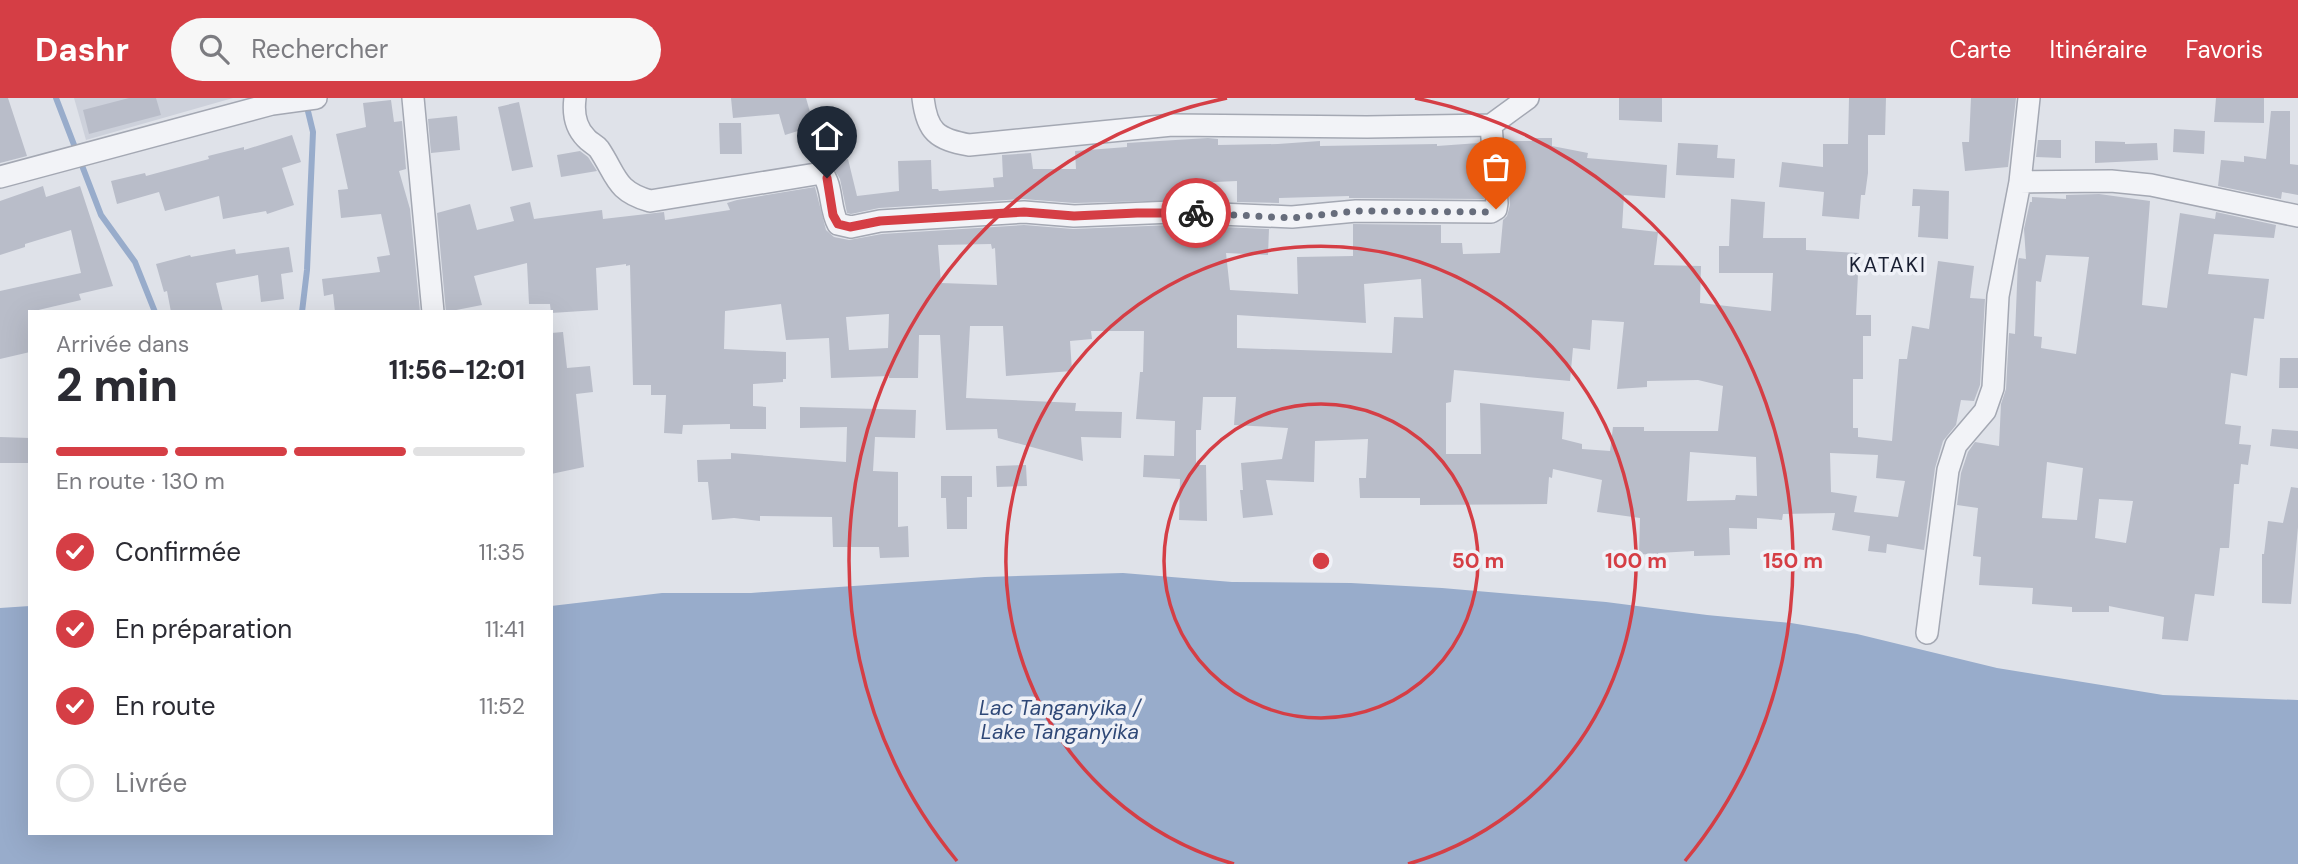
<!DOCTYPE html>
<html lang="fr">
<head>
<meta charset="utf-8">
<style>
	body { margin:0; font-family:"DM Sans",sans-serif; background:#f7f7f7; color:#2b2b33; height:100vh; display:flex; flex-direction:column; font-size:26px; white-space:nowrap }
	* { box-sizing:border-box; margin:0 }
	p { font-size:23px; color:#7c7c81 }
	.icon { flex:none; width:38px; height:38px; fill:none; stroke:currentColor; stroke-width:2; stroke-linecap:round; stroke-linejoin:round }
	.map { position:relative; flex:1; overflow:hidden }
	.drawer { position:absolute; left:28px; top:212px; width:525px; height:525px; display:flex; flex-direction:column; background:#fff; border-radius:0px; box-shadow:0 7px 28px #0002 }
	.drawer>* { flex:none }
	.pin { position:absolute; display:grid; place-items:center; width:60px; height:60px; color:#fff; margin:-72px -30px; border-radius:50% 50% 50% 0; rotate:-45deg; box-shadow:0 0 7px #0007 }
	.pin .icon { rotate:45deg }
	.courier { position:absolute; display:grid; place-items:center; width:70px; height:70px; margin:-35px; border:5px solid #d53e45; border-radius:50%; background:#fff; color:#222; box-shadow:0 2px 9px #0007 }
	.head em { font-style:normal; font-weight:800 }
	.head div { display:flex; flex-direction:column-reverse }
	.head { display:flex; align-items:center; justify-content:space-between; height:119px; padding:0 28px }
	h1 { font-size:46px; font-weight:800; line-height:52px }
	.bar { display:grid; grid-template-columns:repeat(4,1fr); gap:10px 7px; align-content:center; height:84px; padding:0 28px }
	.bar i { height:9px; border-radius:5px; background:#e1e1e2 }
	.bar .current { background:#d53e45 }
	.bar p { grid-column:span 4 }
	ol { padding:0 28px; list-style:none }
	li { display:flex; align-items:center; gap:21px; height:77px }
	li p { margin-inline-start:auto }
	li .icon { padding:7px; border-radius:50%; background:#d53e45; color:#fff; stroke-width:4 }
	li:last-child { color:#7c7c81 }
	li i { width:38px; height:38px; border:4px solid #e1e1e2; border-radius:50% }
	header { display:flex; align-items:center; gap:42px; box-sizing:border-box; height:98px; padding:0 35px; background:#d53e45; color:#fff }
	header strong { font-size:33px }
	nav { display:flex; gap:38px; margin-inline-start:auto; font-size:24px }
	.search { width:490px; height:63px; background:#f7f7f7; display:flex; align-items:center; gap:18px; box-sizing:border-box; padding:0 24px; border-radius:38px; color:#7c7c81; font-size:26px }
	.map>svg:first-child { display:block }
</style>
</head>
<body>
<header>
<strong>Dashr</strong>
<div class="search"><svg class="icon" aria-label="search" viewBox="0 0 24 24"><circle cx="10" cy="10" r="6"/><path d="M15 15l6 6"/></svg>Rechercher</div>
<nav><a>Carte</a><a>Itinéraire</a><a>Favoris</a></nav>
</header>
<div class="map">
<svg width="2298" height="766" viewBox="0 0 2298 766">
	<rect width="100%" height="100%" fill="#dfe2e9"/>
	<path fill="#cdd1db" d="M74,0H233L86,42Z"/>
	<path fill="#98accb" d="M1123,475L1232,484L1351,485L1442,490L1606,504L1707,517L1791,525L1857,536L1997,570L2163,597L2298,602V766H0V510L30,508V735H551V508L662,495H751L985,479Z"/>
	<g fill="none" stroke-linecap="round" stroke-linejoin="round">
		<path stroke="#98accb" stroke-width="6" d="M56,0L101,117L135,164L155,214
			M302,214L307,172L313,34L306,5"/>
	</g>
	<path fill="#b9bdc9" fill-rule="evenodd" d="M0,0H8L27,58L0,65Z
		M129,0H156L161,17L89,36L83,12Z
		M731,0H806L814,28L785,37L779,16L733,20Z
		M1619,0H1662V24L1619,22Z
		M1849,0H1886L1885,37H1868V75L1865,97H1861L1859,121L1822,118L1824,94L1779,89L1782,64L1823,69V46H1848Z
		M1971,0H2016L2008,69L1965,73L1962,44H1969Z
		M2216,0H2264V25L2214,24Z
		M391,2L394,24L402,23L406,71L399,73L410,111L420,214H335L333,196L324,198L322,181L380,174L377,159L390,157L381,116L341,120L338,92L348,91L336,36L366,29L363,5Z
		M519,4L533,69L512,73L498,9Z
		M2271,13H2290V66L2298,67V97L2282,94L2281,101L2218,88L2221,62L2244,64V58L2266,61Z
		M457,18L460,52L431,55L428,21Z
		M719,25H741L742,56H720Z
		M2174,31L2205,33L2204,56L2173,54Z
		M292,37L301,64L282,70L294,107L267,116L266,113L223,121L219,98L165,113L159,94L117,106L111,83L145,75L146,78L209,61L208,58L244,49V52Z
		M1208,40L1218,41V47L1278,46L1320,43V48L1437,46V48L1479,45L1484,101L1349,100V98L1279,100V105L1237,104V83L1194,85V102L1074,105L1023,101L879,110L851,116L847,115L840,81L831,66L848,61L857,98L899,93L898,63L931,62L932,91H938L939,93L994,89L993,80L1003,79L1002,57L1031,55L1033,71H1076L1075,53L1127,49V45Z
		M1531,40H1552V48L1588,55L1587,60L1667,67L1665,100L1624,97L1622,130L1658,134L1654,167L1701,168L1700,205L1771,213L1773,175H1719V148H1729L1731,101L1765,104L1763,140H1806V152L1859,155L1856,217H1871V238H1863V281H1853V330H1858V339L1892,343L1899,261H1907L1912,228L1929,231L1938,163L1974,168L1970,200L1985,201L1980,287L1974,303L1961,302L1956,327L1943,343L1935,370L1924,452L1887,446L1886,455L1868,453L1870,438L1832,432L1835,415L1783,416L1782,422L1757,420V431L1729,430L1730,457L1694,458V453L1658,455V457L1639,456L1640,420L1597,414L1602,382L1553,371L1552,380L1549,379L1547,406L1420,407V400H1360L1359,380H1366L1368,341L1315,343L1314,384L1266,382L1273,417L1243,420L1240,392H1243L1241,365L1282,361L1288,330L1234,327L1236,299H1203L1201,332H1196V367H1206L1207,423L1179,422L1180,381L1143,379L1144,357L1174,358L1175,323L1136,321L1140,274H1143L1144,233H1091L1092,241L1070,243L1072,273L1006,278L1003,228H970L966,300L1076,305L1075,313L1122,314L1121,340L1081,339L1083,363L998,340L997,331L946,332L940,237H919L918,280H889V278L831,280L829,240L786,242L781,206L725,213L724,251L786,254V281H783V284L753,286V308L766,309V331H730V326L683,327L682,336L664,335L666,297H651V287H633L630,167L626,168V166L596,170L598,212L551,215L550,206H529L527,165L474,178L482,207L446,214L437,115L470,106L477,132L514,123L510,109L530,104L534,121L602,112L603,121L664,114L665,122L730,112L727,105L737,102L815,89L826,132L834,139L849,142L882,136L1024,127L1073,131L1173,127L1269,131L1268,157L1226,155L1230,192L1298,196L1297,159L1353,158V126L1441,127V145H1462L1463,156L1500,155L1503,122L1507,118L1510,107L1505,43H1532ZM991,146L992,151L995,150L997,187L941,185L938,147ZM1421,181L1423,220L1394,219L1392,255L1237,250V217L1366,225L1364,186ZM889,216L888,250L849,252L846,219ZM1592,222L1624,224L1617,291L1647,289V283L1698,282L1723,288L1718,333H1644V329H1613L1610,353L1582,351V346L1562,341L1564,314L1480,305L1481,356H1446V305L1451,304L1454,272L1570,283L1573,250L1590,252ZM1690,354L1756,359L1757,398L1736,397L1735,402L1687,403ZM1830,355L1878,357L1876,380L1905,383L1898,419L1854,414L1857,398L1831,394Z
		M2038,42H2061V60L2036,59Z
		M2095,43L2125,44V46L2157,45L2158,62L2095,65Z
		M1678,45L1718,47L1717,60L1735,61L1734,80L1676,77Z
		M580,53L588,59L597,73L561,79L557,57Z
		M43,88L46,99L80,88L113,188L79,196L81,202L30,214V254L0,261V193L81,175L71,132L25,146V149L0,157V103Z
		M1913,91L1949,93L1948,141L1918,139L1920,108H1912Z
		M2099,96L2150,103L2142,207L2167,210L2180,115L2215,121L2216,114L2276,127L2274,140L2214,136L2208,176L2269,181L2264,221L2254,220L2247,278L2231,275L2225,326L2241,328L2239,346L2251,347L2248,367L2241,366L2239,386H2234L2229,450H2220L2214,498L2195,496L2188,543L2162,541L2164,519L2109,508V514H2072V509L2032,506L2033,490L1979,487L1981,459L1973,458L1978,410L1957,407L1961,375L1968,354L1975,344L1999,348L2001,306L2006,291L2009,235L2015,236L2018,163L2019,160L2026,161L2024,131L2030,104H2032V99L2066,101V97ZM2046,157L2089,159L2076,256L2041,250L2042,239L2034,238L2036,183L2041,184ZM2047,364L2083,370L2077,422L2042,420ZM2099,401L2133,403L2126,445L2095,440Z
		M289,149L293,174L281,176L284,201L261,204L258,177L216,185L223,214H171L167,193L164,194L156,166L190,157L191,159L235,151L236,156Z
		M563,234L567,270L590,268L593,294L576,296L584,369L551,376V235Z
		M2280,260H2298V290H2279Z
		M800,309L916,312L915,340L875,339L873,373L898,374V429L908,428L909,459L880,460L879,449H833L832,419L760,418V423L734,420L712,422L708,384H698L697,362L731,361V355L846,364L847,329L800,330Z
		M2272,331L2298,333V351L2270,348Z
		M0,339L30,340V365H0Z
		M1026,367L1027,388L997,389L996,368Z
		M941,378H972V399H967V431H947L946,400H941Z
		M2291,389L2298,390V429L2291,506L2262,505V456H2264L2268,423L2283,425Z"/>
	<g fill="none" stroke-linecap="round" stroke-linejoin="round">
		<defs>
			<path id="minor" d="M413,0L433,214
				M575,0C573,15 575,29 586,40C590,45 595,46 599,51C617,78 615,93 650,103L822,75C833,88 829,110 838,126L851,129L880,123L1024,114L1074,118L1173,114L1292,119L1356,113L1491,114L1496,111L1497,105L1491,27
				M923,0C927,34 937,41 969,47L1172,27L1367,29L1491,27L1528,0
				M0,79L272,6L316,0
				M2020,84L2111,83L2151,87L2298,118
				M1927,535L1948,372L1956,347L1985,313L1993,290L1998,198L2020,84L2029,0"/>
		</defs>
		<use href="#minor" stroke="#a4a8b3" stroke-width="24"/>
		<use href="#minor" stroke="#f2f3f7" stroke-width="21"/>
	</g>
	<g fill="none" stroke-linecap="round" stroke-linejoin="round">
		<path stroke="#676d7c" stroke-width="7" stroke-dasharray="0 12.6" d="M1196,115L1292,120L1356,113L1491,114L1496,111"/>
		<path stroke="#d53e45" stroke-width="9" d="M827,80L833,117L838,126L850,129L880,123L1024,114L1074,118L1137,115H1196"/>
	</g>
	<g fill="none" stroke="#d53e45" stroke-width="3.5">
		<circle cx="1321" cy="463" r="157"/>
		<path d="M1234 766A315 315 0 1 1 1408 766"/>
		<path d="M957 763A472 472 0 0 1 1227 0M1415 0A472 472 0 0 1 1685 763"/>
	</g>
	<g text-anchor="middle" dominant-baseline="central" stroke-width="7" stroke-linejoin="round" paint-order="stroke">
		<g font-size="21" letter-spacing="2" fill="#191f32" stroke="#eff1f7">
			<text x="1888" y="167">KATAKI</text>
		</g>
		<g font-size="21" font-style="italic" fill="#2f4877" stroke="#eff1f7">
			<text x="1060" y="610">Lac Tanganyika /<tspan x="1060" dy="24">Lake Tanganyika</tspan></text>
		</g>
	</g>
	<circle cx="1321" cy="463" r="10" fill="#d53e45" stroke="#eff1f7" stroke-width="3.5"/>
	<g font-size="21" text-anchor="middle" font-weight="bold" fill="#d53e45" stroke="#eff1f7" stroke-width="7" stroke-linejoin="round" paint-order="stroke">
		<text x="1478" y="470">50 m</text>
		<text x="1636" y="470">100 m</text>
		<text x="1793" y="470">150 m</text>
	</g>
</svg>
<div class="pin" style="left:1496px;top:111px;background:#ea580c"><svg class="icon" aria-label="bag" viewBox="0 0 24 24"><path d="M5 8h14l-1 12H6zM9 8a3 3 0 0 1 6 0"/></svg></div>
<div class="pin" style="left:827px;top:80px;background:#1f2937"><svg class="icon" aria-label="home" viewBox="0 0 24 24"><path d="M3 11l9-7 9 7M6 9v11h12V9"/></svg></div>
<div class="courier" style="left:1196px;top:115px"><svg class="icon" aria-label="bike" viewBox="0 0 24 24"><circle cx="6" cy="16" r="4"/><circle cx="18" cy="16" r="4"/><path d="M6 16l4-8h5l3 8M10 8l3 8H6M13 5h3"/></svg></div>
<section class="drawer">
<div class="head"><div><h1>2 min</h1><p>Arrivée dans</p></div><em>11:56–12:01</em></div>
<div class="bar"><i class="current"></i><i class="current"></i><i class="current"></i><i></i><p>En route · 130 m</p></div>
<ol>
<li><svg class="icon" aria-label="check" viewBox="0 0 24 24"><path d="M5 12l5 5 9-10"/></svg>Confirmée<p>11:35</p></li>
<li><svg class="icon" aria-label="check" viewBox="0 0 24 24"><path d="M5 12l5 5 9-10"/></svg>En préparation<p>11:41</p></li>
<li><svg class="icon" aria-label="check" viewBox="0 0 24 24"><path d="M5 12l5 5 9-10"/></svg>En route<p>11:52</p></li>
<li><i></i>Livrée</li>
</ol>
</section>
</div>
</body>
</html>
